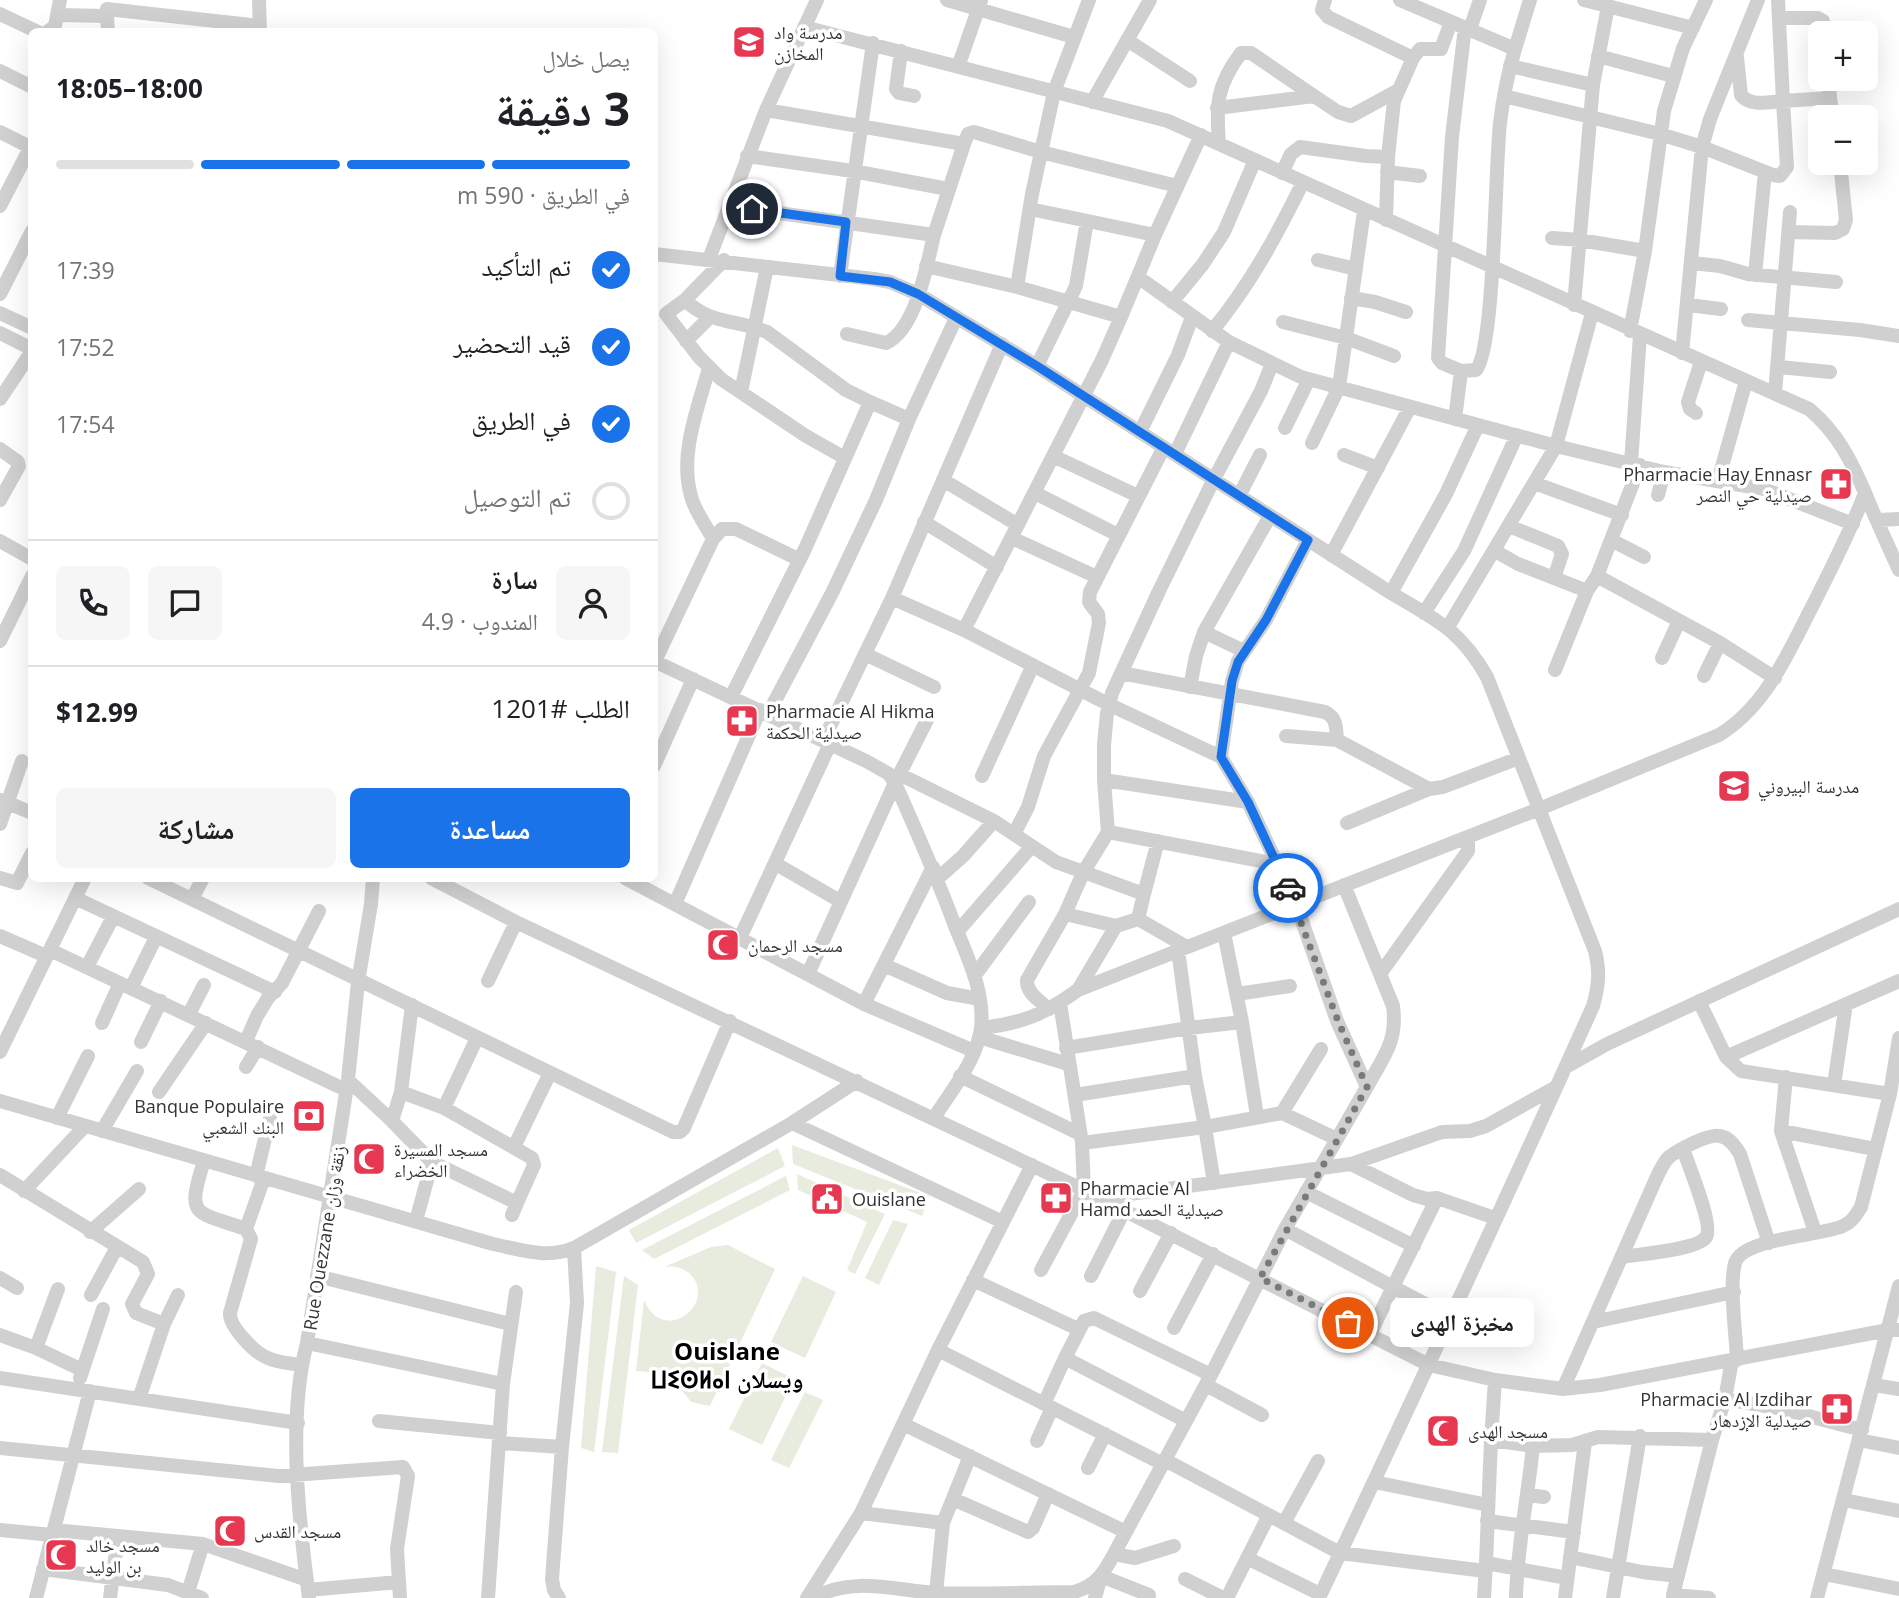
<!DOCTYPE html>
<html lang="ar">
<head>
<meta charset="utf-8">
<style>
	body { margin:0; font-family:"Open Sans","Noto Naskh Arabic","Noto Sans Tifinagh",sans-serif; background:#f6f6f6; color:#202124; direction:rtl; height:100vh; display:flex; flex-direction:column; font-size:26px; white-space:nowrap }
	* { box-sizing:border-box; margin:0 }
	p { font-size:23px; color:#757577 }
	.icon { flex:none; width:38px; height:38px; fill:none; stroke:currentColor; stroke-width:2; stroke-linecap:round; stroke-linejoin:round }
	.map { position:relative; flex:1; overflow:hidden; direction:ltr }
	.drawer { position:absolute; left:28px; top:28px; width:630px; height:854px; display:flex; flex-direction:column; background:#fff; border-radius:10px; box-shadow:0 7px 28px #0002; direction:rtl }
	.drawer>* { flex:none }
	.buttons { position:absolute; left:1808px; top:21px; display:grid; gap:14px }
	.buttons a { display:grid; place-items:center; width:70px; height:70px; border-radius:10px; background:#fff; box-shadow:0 7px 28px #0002; font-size:35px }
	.pin { position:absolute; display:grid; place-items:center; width:60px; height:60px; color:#fff; margin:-30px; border:4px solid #fff; border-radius:50%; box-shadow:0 2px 7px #0007 }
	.courier { position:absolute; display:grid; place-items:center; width:70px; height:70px; margin:-35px; border:5px solid #1a73e8; border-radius:50%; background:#fff; color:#222; box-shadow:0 2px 9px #0007 }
	.bubble { position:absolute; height:49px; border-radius:10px; background:#fff; box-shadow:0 7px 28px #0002; font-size:23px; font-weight:700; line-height:49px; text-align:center; direction:rtl }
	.head em { font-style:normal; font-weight:700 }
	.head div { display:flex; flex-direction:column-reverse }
	.head { display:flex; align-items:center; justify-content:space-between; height:119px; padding:0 28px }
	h1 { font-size:46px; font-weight:700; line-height:52px }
	.bar { display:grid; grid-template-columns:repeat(4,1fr); gap:10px 7px; align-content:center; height:84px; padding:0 28px }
	.bar i { height:9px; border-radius:5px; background:#e0e0e0 }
	.bar .selected { background:#1a73e8 }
	.bar p { grid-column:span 4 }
	.line { display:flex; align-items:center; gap:18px; padding:0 28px; border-top:2px solid #e0e0e0 }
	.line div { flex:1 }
	.round { display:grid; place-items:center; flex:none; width:74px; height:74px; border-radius:10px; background:#f6f6f6 }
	ol { padding:0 28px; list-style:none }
	li { display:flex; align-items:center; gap:21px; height:77px }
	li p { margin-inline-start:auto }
	li .icon { padding:7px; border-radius:50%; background:#1a73e8; color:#fff; stroke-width:4 }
	li:last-child { color:#757577 }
	li i { width:38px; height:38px; border:4px solid #e0e0e0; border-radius:50% }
	.primary-button { display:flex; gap:14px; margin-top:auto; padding:14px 28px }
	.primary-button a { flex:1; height:80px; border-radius:10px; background:#1a73e8; color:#fff; font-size:28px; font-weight:700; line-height:80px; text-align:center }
	.primary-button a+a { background:#f6f6f6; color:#202124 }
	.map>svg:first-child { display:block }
</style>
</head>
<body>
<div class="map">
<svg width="1899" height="1598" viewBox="0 0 1899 1598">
	<rect width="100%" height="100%" fill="#fff"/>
	<path fill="#e7ecdf" d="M792,1145L929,1196L922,1216L793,1164Z
		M778,1148L785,1166L636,1243L629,1230Z
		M797,1174L885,1214L855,1274L847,1270L867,1222L798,1190Z
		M786,1176L790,1190L654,1259L642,1250Z
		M893,1220L908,1224L879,1285L865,1278Z
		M728,1245L775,1269L710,1406L691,1402C677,1382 660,1371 636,1371L644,1300C664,1348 720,1301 689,1273C681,1267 671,1265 662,1268L711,1247Z
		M596,1266L616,1272L594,1452L581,1448Z
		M624,1276L638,1285L618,1453L602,1452Z
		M803,1276L836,1292L805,1358L771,1342Z
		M762,1363L794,1379L762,1445L729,1429Z
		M805,1392L823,1400L789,1468L771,1460Z"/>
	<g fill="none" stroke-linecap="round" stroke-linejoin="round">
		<path stroke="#d0d0d0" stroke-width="14" d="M259,0L260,32
			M947,0L1074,37
			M1325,0L1322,10L1328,17L1413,58L1420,49H1441L1451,22
			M1400,0L1515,49C1508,73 1503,98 1500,123C1495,165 1495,349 1476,370L1461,371L1455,419
			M1584,0L1693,28
			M107,9L260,26
			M0,14L38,32
			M58,15L107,16L108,32
			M1779,18H1818L1823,21L1826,33
			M804,27L1168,121L1809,409C1837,432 1852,462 1866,495C1876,520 1888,545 1899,570
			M1470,29L1480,0
			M47,32L55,26L60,0
			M1127,40L1190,81
			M1515,49L1530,0
			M901,51L896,89L899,93L914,96
			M1598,56L1673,76
			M1737,57L1741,95C1750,107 1769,102 1783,101L1778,0
			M1510,66L1593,85
			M958,67L981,1
			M0,71L32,87
			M1829,79L1830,98
			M1314,96L1338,112L1351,116L1397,91
			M1504,96L1660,134L1702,147L1773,175L1780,176L1787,167L1783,101L1830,98L1833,117
			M1092,102L1150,0
			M1217,108L1314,96L1251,53H1241C1216,86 1216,105 1219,144
			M766,110L964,144L968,134L974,132L1041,152L1177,186
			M0,132L32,148
			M747,156L853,171L948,189
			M1388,157L1394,101L1413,58
			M1387,172L1420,176
			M1282,173L1291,154L1300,147L1366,156L1388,157L1386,220
			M0,206L30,148
			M729,206L934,235C927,264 916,330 886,343L847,334
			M1030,209L1155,235
			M1789,232L1835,233L1843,229L1846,220L1840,163
			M934,235L964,144
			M1552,238L1580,240L1645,251
			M654,254L874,279L890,282L918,294L1037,366L1391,593C1436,620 1460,629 1487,677L1595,951C1600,971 1599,985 1593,1006C1504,1204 1412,1401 1319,1598
			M709,259L766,110L817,0
			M724,260L685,300L666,314L699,357L721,379L806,436L845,458
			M1318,260L1356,269
			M1692,263L1720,266L1748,274L1836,282
			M926,266L1017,287L1121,317L1155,235L1201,135
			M1755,275L1765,172
			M840,276L873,43
			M1138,277L1229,342L1301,377L1556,446L1664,472L1764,489L1853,524
			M1017,287L1032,194L1054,92L1089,0
			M0,294L32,231
			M1351,298L1375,302L1406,312
			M685,300C710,325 737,319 767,332L846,390L870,402
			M1172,302L1203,264L1224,232L1255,160
			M1574,305L1593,85L1608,6
			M1688,305L1721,309
			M0,313L32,328
			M1748,320L1860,330L1899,336
			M1283,322L1346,338L1394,356
			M1212,331C1250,285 1277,235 1303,182
			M1630,331L1645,251L1664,111L1683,48L1706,0
			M0,333L32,349
			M686,341L709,318
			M1682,353L1702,147L1710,119L1758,0
			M1037,366L1076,286L1087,221
			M1779,367L1830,372
			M709,368C698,408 679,454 691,496C694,510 706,525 713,539
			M1461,371L1442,363L1438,358L1452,137L1465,27
			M741,392L767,267
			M1775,393L1790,212
			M0,399L32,351
			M1696,413L1690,409L1688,402L1701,362
			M909,419L956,318
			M1285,428L1309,379
			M1140,432L1178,355L1192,317
			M1312,443L1339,387L1364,211
			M0,449L18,462L19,466L0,500
			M1175,454L1229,342
			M1344,455L1378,468
			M1053,456L1138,496
			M1631,463L1640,335
			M943,480L1018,525
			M1718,481L1746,381
			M1534,483L1622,515
			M1035,493L1118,535
			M1658,495L1664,472
			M1239,496L1260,455
			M1878,520L1899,519
			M924,522L997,567
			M1012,538L1097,577
			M1611,540L1644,557
			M0,541L32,559
			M1495,551L1518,564L1554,578L1562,554L1558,546L1509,526
			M1331,555L1410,407
			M1597,576L1720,643L1775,678
			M1554,578L1587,591
			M1391,593L1446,494L1478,425
			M1424,613L1464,551L1517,435
			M1448,627L1556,446L1592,313
			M964,630L1102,360L1121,317
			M1204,632L1270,516
			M0,641L32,576
			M865,654L934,687
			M1662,658L1679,621
			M654,661L866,761L889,774L895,783C916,830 937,877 955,926C968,958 985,993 981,1028C977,1060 951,1091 934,1118
			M655,661L713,539L722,529H736L800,560
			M1555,670L1587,591L1597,576L1640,465
			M1121,673L1325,712C1337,718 1336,727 1337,740L1429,789L1347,823
			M1704,676L1720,643
			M1190,687L1196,656L1204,632L1244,651
			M731,697L805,549L870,402L909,419L876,500L832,593L768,714
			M1286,736L1337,740
			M823,741L892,598L1002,344
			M1221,757L1232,681L1238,661L1266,620L1308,540
			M654,766L693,679
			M899,774L994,821L1056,862L1144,894L1138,919L1116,926L1078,990
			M982,776L1033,665
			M1104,780L1248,802
			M1429,789L1443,787L1519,758
			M1,800L32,813
			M0,824L22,761
			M1108,832L1277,864
			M1014,834L1028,807L1044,756L1089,673L1099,623L1098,614L1089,602L1090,592L1164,447
			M776,864L840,901
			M0,878L17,883L32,853
			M148,878L673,1132H680L684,1128L730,1021
			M431,878L516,922L1084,1190L1429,1365L1495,1380L1563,1389L1600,1385L1888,1330H1899
			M625,878L864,1004L974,1051
			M937,879L963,856L994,821
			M1344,885L1393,1006C1398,1042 1383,1057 1367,1087
			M1144,894L1158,841
			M75,898L275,992
			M192,899L203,878
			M675,904L760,710
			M1138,919L1187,947
			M1116,926L1065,914L1083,873L1108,832L1104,780V745L1107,713L1112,693L1159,591L1214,479L1261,391L1272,364
			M958,931L1032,846
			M0,936L46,956
			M740,938L830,744
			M50,950L346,1090
			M884,965L947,993L980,999
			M87,967L113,917
			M808,974L895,783L927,720
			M1380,974L1468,851V837
			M975,975L1029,902
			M488,981L516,922
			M131,988L156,937
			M1237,994L1290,986
			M1699,1001L1726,1057L1741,1071L1890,1094L1899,1038
			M864,1004L933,867
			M1049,1009C1040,1001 1026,993 1027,980L1065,914
			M189,1014L204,985
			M1242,1022L1257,1116
			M102,1023L120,983
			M981,1028C1023,1023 1043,1015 1078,990L1539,809L1719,735C1768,705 1789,650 1815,601C1833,565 1851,530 1865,493
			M979,1037L1068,1064
			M246,1041L257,1016L268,998L282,983L319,911
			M141,1042L161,1001
			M1066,1048L1189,1028L1242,1022L1224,933
			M0,1052L85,878
			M1726,1057L1899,981
			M246,1067L258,1047
			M1566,1067L1607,1044L1899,909
			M960,1076L1080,1134
			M1786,1077L1781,1131L1815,1232
			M348,1080L392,1121L401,1092L412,1005
			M1834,1085L1846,1004
			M159,1092L206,1023
			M401,1092L444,1108L532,1158L534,1165L517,1203
			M1075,1095L1195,1076L1178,950
			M0,1101L493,1244C522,1250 546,1259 574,1248L792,1123L857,1081
			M444,1108L477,1038
			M1282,1113L1321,1049
			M57,1118L88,1056
			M392,1121L432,1162
			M792,1123L1003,1222
			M102,1131L137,1071
			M1781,1131L1875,1149
			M1082,1143L1205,1127L1195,1076
			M514,1147L550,1073
			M204,1161C186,1218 194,1211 246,1229L264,1178
			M1351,1164L1413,1195L1427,1199L1437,1198L1495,1218
			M0,1175L143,1262L148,1274L132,1304L136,1313L164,1324L178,1295
			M256,1176L270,1118
			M1214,1183L1205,1127L1282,1113L1337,1139
			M24,1191L85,1126
			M1306,1192L1414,1246
			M1100,1198L1351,1164L1442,1132L1470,1131L1486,1126L1556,1087
			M416,1221L432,1162L517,1203L512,1215
			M246,1229L251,1239L230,1313C229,1327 256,1354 268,1358C278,1363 290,1363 301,1365
			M1285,1229L1393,1287L1437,1198
			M90,1232L139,1189
			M1622,1257C1639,1254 1698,1250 1706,1237C1714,1226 1688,1164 1683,1149
			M1041,1270L1084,1190L1082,1143L1060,1003
			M317,1276L510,1324
			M1091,1276L1124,1211
			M0,1278L17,1288
			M973,1280L1078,1329
			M1140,1291L1171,1233
			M91,1295L117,1247
			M1593,1322L1734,1292
			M1174,1328L1213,1254
			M1370,1334L1393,1287L1452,1318
			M0,1335L36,1348L82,1370
			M307,1343L503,1384L516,1292
			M36,1348L58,1289
			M938,1350L1163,1464
			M1065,1358L1084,1321L1094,1318L1211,1375
			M1737,1360C1736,1334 1729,1286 1735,1263C1742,1238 1821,1236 1843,1226C1852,1222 1856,1215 1861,1207L1890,1094
			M0,1378L298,1423
			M80,1378L103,1309
			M1495,1380L1491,1440L1533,1446L1572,1445L1598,1437L1712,1440
			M1206,1385L1262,1415
			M1874,1385L1899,1389
			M1563,1389L1655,1181C1659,1173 1662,1164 1669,1157C1678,1150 1709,1133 1720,1136C1729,1137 1735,1146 1740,1154L1769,1243
			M139,1399L164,1324
			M1725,1399L1732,1360
			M1044,1404L1065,1358L1186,1421
			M379,1421L500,1433
			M903,1424L1126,1532
			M1491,1440L1486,1563L1567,1578
			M1859,1440L1899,1448
			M1037,1441L1052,1408
			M499,1443L562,1447
			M0,1448L278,1476L403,1467L408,1476L397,1549L399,1582
			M1165,1460L1340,1553L1485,1571
			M1088,1468L1105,1434
			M1374,1482L1488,1505
			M1528,1495L1544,1497
			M953,1499L1028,1532L1033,1528L1048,1494
			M1844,1500L1899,1511
			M861,1513L943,1523L970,1456
			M1487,1521L1574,1532
			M1284,1523L1318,1461
			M0,1530L53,1535
			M54,1530L203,1544L307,1580
			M1114,1554L1135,1558L1174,1546
			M1570,1557L1642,1572L1678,1576
			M1247,1558L1320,1594
			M43,1569L168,1585L202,1598
			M1824,1574L1899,1589
			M1185,1579L1223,1598
			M308,1590L399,1582L400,1598
			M188,1592L203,1544
			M936,1593L943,1523
			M1673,1595L1712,1440L1725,1399L1782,1409L1862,1430
			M36,1598L90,1391
			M110,1598L118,1536
			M309,1598C299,1521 287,1419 307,1343L348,1080L358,982L371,904L373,878
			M488,1598L503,1384
			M559,1598L554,1590L552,1579L562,1447L577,1303L574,1248
			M807,1598L861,1513L938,1350L1032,1165
			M815,1598C850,1576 895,1590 935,1593C981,1595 1028,1592 1074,1592C1096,1586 1104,1573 1114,1554L1211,1375L1285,1229L1367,1087L1337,1021L1296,904L1248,802L1221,757L1108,704L964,630L892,598
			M1095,1598L1101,1576L1149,1595L1148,1598
			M1227,1598L1269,1515
			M1484,1598L1486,1563
			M1516,1598C1517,1547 1528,1497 1533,1446
			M1565,1598L1585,1442
			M1613,1598L1640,1436
			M1673,1598V1595L1709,1598
			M1817,1598L1899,1286"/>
	</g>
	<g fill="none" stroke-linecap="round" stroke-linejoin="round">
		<path stroke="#7a7a7a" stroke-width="7" stroke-dasharray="0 12.6" d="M1288,888L1338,1021L1367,1087L1260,1278L1348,1323"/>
		<path stroke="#1a73e8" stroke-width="9" d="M752,209L846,222L840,276L890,282L918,294L1037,366L1308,540L1266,620L1238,662L1232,681L1221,757L1248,802L1288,888"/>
	</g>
	<defs>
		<symbol id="school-square" viewBox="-11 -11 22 22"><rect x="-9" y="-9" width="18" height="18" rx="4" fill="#e63851" stroke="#fff"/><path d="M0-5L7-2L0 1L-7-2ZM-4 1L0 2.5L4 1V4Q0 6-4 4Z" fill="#fff"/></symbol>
		<symbol id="pharmacy-square" viewBox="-11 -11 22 22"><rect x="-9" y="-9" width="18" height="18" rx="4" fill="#e63851" stroke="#fff"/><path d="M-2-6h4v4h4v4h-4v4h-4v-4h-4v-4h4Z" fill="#fff"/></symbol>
		<symbol id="mosque-square" viewBox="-11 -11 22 22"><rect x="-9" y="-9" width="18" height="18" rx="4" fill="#e63851" stroke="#fff"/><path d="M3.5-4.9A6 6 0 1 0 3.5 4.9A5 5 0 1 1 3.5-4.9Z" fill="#fff"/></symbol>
		<symbol id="bank-square" viewBox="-11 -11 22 22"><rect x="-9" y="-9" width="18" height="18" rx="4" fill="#e63851" stroke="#fff"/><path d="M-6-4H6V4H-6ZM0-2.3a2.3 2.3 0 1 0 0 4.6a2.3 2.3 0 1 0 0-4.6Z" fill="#fff"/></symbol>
		<symbol id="civic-square" viewBox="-11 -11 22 22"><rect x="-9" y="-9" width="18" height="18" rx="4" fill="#e63851" stroke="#fff"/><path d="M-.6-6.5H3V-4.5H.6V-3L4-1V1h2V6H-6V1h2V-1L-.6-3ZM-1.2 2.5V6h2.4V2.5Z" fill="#fff"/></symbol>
	</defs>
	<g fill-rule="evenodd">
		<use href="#school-square" x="730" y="23" width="38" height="38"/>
		<use href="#pharmacy-square" x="1817" y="465" width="38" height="38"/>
		<use href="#pharmacy-square" x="723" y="702" width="38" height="38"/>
		<use href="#school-square" x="1715" y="767" width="38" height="38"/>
		<use href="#mosque-square" x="704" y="926" width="38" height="38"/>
		<use href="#bank-square" x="290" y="1097" width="38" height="38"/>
		<use href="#mosque-square" x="350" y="1140" width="38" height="38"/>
		<use href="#pharmacy-square" x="1037" y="1179" width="38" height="38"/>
		<use href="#civic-square" x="808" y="1180" width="38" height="38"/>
		<use href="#pharmacy-square" x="1818" y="1390" width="38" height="38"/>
		<use href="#mosque-square" x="1424" y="1412" width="38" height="38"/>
		<use href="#mosque-square" x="211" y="1512" width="38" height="38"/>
		<use href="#mosque-square" x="42" y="1536" width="38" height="38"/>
	</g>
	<g text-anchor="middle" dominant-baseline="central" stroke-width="7" stroke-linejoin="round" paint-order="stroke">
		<g font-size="18" fill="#333" stroke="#fff" text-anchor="start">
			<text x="774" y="32">مدرسة واد<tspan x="774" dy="21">المخازن</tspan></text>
			<text x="1812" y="474" text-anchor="end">Pharmacie Hay Ennasr<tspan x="1812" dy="21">صيدلية حي النصر</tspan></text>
			<text x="766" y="711">Pharmacie Al Hikma<tspan x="766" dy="21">صيدلية الحكمة</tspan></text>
			<text x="1758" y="786">مدرسة البيروني</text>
			<text x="748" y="945">مسجد الرحمان</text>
			<text x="284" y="1106" text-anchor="end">Banque Populaire<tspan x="284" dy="21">البنك الشعبي</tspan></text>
			<text x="394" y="1149">مسجد المسيرة<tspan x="394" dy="21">الخضراء</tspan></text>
			<text x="1080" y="1188">Pharmacie Al<tspan x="1080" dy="21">Hamd صيدلية الحمد</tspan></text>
			<text x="852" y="1199">Ouislane</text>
			<text x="1812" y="1399" text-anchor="end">Pharmacie Al Izdihar<tspan x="1812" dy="21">صيدلية الإزدهار</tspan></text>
			<text x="1468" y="1431">مسجد الهدى</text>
			<text x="254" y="1531">مسجد القدس</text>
			<text x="86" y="1545">مسجد خالد<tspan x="86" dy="21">بن الوليد</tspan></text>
		</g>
		<g font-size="18" fill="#333" stroke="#fff">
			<text transform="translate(324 1238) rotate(-81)">Rue Ouezzane زنقة وزان</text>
		</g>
		<g font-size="24" font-weight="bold" fill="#000" stroke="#fff">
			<text x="727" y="1350">Ouislane<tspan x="727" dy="28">ⵡⵉⵙⵍⴰⵏ ويسلان</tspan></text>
		</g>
	</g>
</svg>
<div class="buttons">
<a>+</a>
<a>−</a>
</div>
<div class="pin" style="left:1348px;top:1323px;background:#ea580c"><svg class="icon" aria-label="bag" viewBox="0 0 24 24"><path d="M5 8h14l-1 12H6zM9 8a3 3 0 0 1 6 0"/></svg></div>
<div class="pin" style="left:752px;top:209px;background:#1f2937"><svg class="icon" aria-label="home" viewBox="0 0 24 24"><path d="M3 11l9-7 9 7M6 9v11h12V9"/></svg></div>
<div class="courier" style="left:1288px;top:888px"><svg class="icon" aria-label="car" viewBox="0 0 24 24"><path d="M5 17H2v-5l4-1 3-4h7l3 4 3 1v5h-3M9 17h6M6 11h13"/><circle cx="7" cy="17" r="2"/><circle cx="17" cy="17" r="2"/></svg></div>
<div class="bubble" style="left:1390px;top:1298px;width:144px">مخبزة الهدى</div>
<section class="drawer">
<div class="head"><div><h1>3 دقيقة</h1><p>يصل خلال</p></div><em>18:00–18:05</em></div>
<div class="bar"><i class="selected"></i><i class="selected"></i><i class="selected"></i><i></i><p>في الطريق · 590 m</p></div>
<ol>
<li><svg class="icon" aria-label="check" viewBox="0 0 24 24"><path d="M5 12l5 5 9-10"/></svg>تم التأكيد<p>17:39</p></li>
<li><svg class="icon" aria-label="check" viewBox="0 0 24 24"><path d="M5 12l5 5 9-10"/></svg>قيد التحضير<p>17:52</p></li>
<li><svg class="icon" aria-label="check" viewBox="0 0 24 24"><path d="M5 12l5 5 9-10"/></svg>في الطريق<p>17:54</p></li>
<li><i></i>تم التوصيل</li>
</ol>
<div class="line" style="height:126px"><a class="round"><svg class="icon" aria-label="person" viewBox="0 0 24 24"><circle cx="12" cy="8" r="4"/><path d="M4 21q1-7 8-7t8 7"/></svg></a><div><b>سارة</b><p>المندوب · 4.9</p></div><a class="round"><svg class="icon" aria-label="chat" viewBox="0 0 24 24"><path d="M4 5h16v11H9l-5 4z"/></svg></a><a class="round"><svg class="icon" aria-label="phone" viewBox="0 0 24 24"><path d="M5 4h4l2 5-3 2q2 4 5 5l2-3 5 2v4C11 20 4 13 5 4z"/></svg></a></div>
<div class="line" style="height:91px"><div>الطلب #1201</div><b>$12.99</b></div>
<div class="primary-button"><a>مساعدة</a><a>مشاركة</a></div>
</section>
</div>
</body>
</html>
